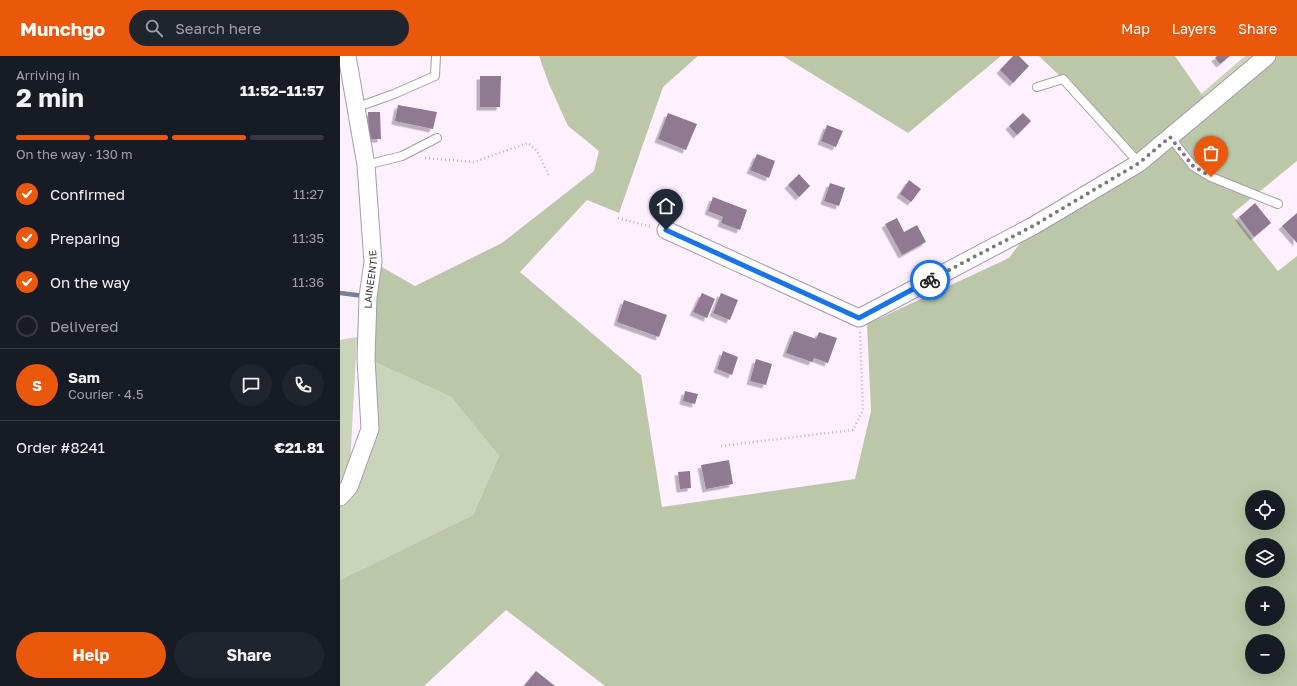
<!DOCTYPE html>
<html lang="en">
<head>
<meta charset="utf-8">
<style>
	body { margin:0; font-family:"Golos Text",sans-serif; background:#20242c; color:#f1f3f6; height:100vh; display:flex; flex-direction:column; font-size:15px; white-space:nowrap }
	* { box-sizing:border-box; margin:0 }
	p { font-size:13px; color:#9ea1a6 }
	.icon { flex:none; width:22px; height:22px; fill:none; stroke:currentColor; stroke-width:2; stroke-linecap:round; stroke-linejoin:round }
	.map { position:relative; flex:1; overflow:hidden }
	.drawer { display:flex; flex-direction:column; background:#171b24; width:340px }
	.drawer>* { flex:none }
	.tools { position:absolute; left:905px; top:434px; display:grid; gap:8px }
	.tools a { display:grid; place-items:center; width:40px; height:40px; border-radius:50%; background:#171b24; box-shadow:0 4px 16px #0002; font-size:20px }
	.pin { position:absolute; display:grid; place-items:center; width:34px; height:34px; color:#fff; margin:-41px -17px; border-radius:50% 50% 50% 0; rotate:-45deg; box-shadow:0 0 4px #0007 }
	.pin .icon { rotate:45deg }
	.courier { position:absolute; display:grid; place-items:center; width:40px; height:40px; margin:-20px; border:3px solid #1a73e8; border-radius:50%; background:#fff; color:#222; box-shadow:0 1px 5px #0007 }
	.overview em { font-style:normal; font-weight:700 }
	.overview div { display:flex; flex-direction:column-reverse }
	.overview { display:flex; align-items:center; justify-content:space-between; height:68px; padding:0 16px }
	h1 { font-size:26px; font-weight:700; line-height:30px }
	.bar { display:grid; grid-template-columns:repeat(4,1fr); gap:6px 4px; align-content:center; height:48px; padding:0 16px }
	.bar i { height:5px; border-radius:3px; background:#363941 }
	.bar .selected { background:#ea580c }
	.bar p { grid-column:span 4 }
	.line { display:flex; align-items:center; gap:10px; padding:0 16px; border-top:1px solid #363941 }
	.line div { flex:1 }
	.round { display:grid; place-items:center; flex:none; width:42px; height:42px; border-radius:21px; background:#20242c }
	ol { padding:0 16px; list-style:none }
	li { display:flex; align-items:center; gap:12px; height:44px }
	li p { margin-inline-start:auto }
	li .icon { padding:4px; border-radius:50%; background:#ea580c; color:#fff; stroke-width:4 }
	li:last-child { color:#9ea1a6 }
	li i { width:22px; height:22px; border:2px solid #363941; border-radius:50% }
	.button { display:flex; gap:8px; margin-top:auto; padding:8px 16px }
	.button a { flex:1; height:46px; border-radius:24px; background:#ea580c; color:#fff; font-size:16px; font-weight:700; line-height:46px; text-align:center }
	.button a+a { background:#20242c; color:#f1f3f6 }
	header { display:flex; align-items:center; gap:24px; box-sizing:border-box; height:56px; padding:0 20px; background:#ea580c; color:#fff }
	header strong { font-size:19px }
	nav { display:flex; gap:22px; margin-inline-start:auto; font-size:14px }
	.search { width:280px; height:36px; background:#20242c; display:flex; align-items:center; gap:10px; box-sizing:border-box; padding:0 14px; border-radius:22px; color:#9ea1a6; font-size:15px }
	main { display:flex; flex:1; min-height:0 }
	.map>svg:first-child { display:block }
</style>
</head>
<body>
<header>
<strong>Munchgo</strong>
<div class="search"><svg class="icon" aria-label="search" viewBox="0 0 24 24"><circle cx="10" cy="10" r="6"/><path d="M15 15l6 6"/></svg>Search here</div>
<nav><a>Map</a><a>Layers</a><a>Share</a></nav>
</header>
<main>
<section class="drawer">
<div class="overview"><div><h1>2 min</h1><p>Arriving in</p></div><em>11:52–11:57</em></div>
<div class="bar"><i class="selected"></i><i class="selected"></i><i class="selected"></i><i></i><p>On the way · 130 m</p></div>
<ol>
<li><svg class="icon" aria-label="check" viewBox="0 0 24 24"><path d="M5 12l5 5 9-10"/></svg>Confirmed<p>11:27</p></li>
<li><svg class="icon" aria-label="check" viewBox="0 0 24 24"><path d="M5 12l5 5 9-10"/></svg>Preparing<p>11:35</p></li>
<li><svg class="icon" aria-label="check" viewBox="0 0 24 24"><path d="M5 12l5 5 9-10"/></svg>On the way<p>11:36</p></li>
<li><i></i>Delivered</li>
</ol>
<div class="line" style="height:72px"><b class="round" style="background:#ea580c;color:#fff">S</b><div><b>Sam</b><p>Courier · 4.5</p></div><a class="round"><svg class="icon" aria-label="chat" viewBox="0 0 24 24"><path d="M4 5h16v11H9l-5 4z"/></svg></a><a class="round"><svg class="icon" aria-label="phone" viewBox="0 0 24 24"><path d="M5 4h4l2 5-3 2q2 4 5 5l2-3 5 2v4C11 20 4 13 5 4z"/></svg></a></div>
<div class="line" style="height:52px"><div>Order #8241</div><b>€21.81</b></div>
<div class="button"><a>Help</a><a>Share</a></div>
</section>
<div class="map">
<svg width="957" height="630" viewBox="0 0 957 630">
	<defs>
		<filter id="shadow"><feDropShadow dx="-3.5" dy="3.5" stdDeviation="0" flood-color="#0004"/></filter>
	</defs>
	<rect width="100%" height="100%" fill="#fef0ff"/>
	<path fill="#cad4bb" d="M905,0H927L869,49L861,38Z
		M17,281L9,429L29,373L26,302L111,341L159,400L133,459L0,524V284Z"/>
	<path fill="#bbc7a8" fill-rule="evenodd" d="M199,0H358L323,31L279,157L247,144L180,216L301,319L322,451L515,423L531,355L527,268L669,202L693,170L798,107L723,23L699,0H835L869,49L927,0H957V105L892,158L938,215L957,200V630H265L166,554L84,630H0V524L133,459L159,400L111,341L26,302L33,206L75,230L162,187L254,115L259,95L228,70L209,28ZM912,441H938V467H912ZM912,489H938V515H912ZM912,537H938V563H912ZM912,585H938V611H912Z
		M443,0H661L568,77Z"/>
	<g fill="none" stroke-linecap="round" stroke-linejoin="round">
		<path stroke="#748094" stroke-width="4.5" d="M0,237L24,240"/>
	</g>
	<path fill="#907a92" filter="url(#shadow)" d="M673,0H679L689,10L673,27L660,14Z
		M877,0H890L880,8L875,2Z
		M140,20H161L160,51H140Z
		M58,49L97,56L93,73L55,65Z
		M28,56H40L41,83H29Z
		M328,57L357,68L346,94L318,83Z
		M683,57L691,65L677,79L669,70Z
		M487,69L503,75L496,91L481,85Z
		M417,98L435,105L429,122L410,114Z
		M459,118L470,130L459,141L448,129Z
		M569,124L581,133L571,146L560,138Z
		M490,127L505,132L499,150L484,145Z
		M373,141L407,154L400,174L381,167L383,161L368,155Z
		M915,147L931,167L914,181L899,161Z
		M957,157V187L942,170Z
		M557,162L564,176L577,169L586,186L562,199L545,168Z
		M362,237L375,243L367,262L353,256Z
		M381,237L398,244L390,264L373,257Z
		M284,244L327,259L319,281L277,266Z
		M454,275L476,283L479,276L497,282L488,307L474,302L472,306L446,297Z
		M383,295L398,301L392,319L377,313Z
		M416,303L432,308L426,329L410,325Z
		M345,335L358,338L355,348L343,345Z
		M389,404L393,428L366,433L361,409Z
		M350,415L351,432L340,433L338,416Z
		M196,615L215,630H184Z"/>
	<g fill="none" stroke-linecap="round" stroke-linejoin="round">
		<defs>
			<path id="service" d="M697,31L723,23L799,107
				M15,52L54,38L95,20L96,0
				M830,81L853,110L871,121L938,148
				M26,109L62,100L97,82"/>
			<g id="minor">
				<path d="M326,174L519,262L693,170L799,107L927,0"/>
				<path id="s1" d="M0,441L9,431L30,373L26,302L28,241L33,206L26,109L7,0"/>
			</g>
		</defs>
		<use href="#service" stroke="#a79aa8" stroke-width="10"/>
		<use href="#minor" stroke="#a79aa8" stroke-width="19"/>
		<path stroke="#c2b7c3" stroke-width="2.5" stroke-dasharray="1 3" stroke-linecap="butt" d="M85,102L134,106L188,87L197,95L209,120
			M278,162L312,171
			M381,390L513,374L523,354L520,276"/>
		<use href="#service" stroke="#fff" stroke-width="8"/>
		<use href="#minor" stroke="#fff" stroke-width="17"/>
	</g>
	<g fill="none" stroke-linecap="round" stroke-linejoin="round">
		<path stroke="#807780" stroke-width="4" stroke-dasharray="0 7.2" d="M590,224L693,170L799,107L830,81L853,110L871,121"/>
		<path stroke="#1a73e8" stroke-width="5" d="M326,174L519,262L590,224"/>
	</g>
	<g text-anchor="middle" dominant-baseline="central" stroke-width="4" stroke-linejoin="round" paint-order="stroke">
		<g font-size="10" fill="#3c363c" stroke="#fef0ff">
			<text stroke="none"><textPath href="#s1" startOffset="225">LAINEENTIE</textPath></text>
		</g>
	</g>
</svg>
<div class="tools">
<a><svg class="icon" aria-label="locate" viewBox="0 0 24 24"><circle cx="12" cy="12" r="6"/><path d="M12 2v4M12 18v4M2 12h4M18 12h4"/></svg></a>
<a><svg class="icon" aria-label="layers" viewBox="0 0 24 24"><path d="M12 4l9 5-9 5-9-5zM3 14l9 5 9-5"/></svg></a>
<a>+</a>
<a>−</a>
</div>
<div class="pin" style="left:871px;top:121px;background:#ea580c"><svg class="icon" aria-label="bag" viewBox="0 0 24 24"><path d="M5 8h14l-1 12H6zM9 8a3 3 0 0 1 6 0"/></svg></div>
<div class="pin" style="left:326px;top:174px;background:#1f2937"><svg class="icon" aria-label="home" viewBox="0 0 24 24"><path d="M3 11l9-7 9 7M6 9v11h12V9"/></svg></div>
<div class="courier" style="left:590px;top:224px"><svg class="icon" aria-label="bike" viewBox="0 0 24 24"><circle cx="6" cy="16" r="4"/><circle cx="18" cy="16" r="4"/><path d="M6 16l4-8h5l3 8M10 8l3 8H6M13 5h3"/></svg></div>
</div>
</main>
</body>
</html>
